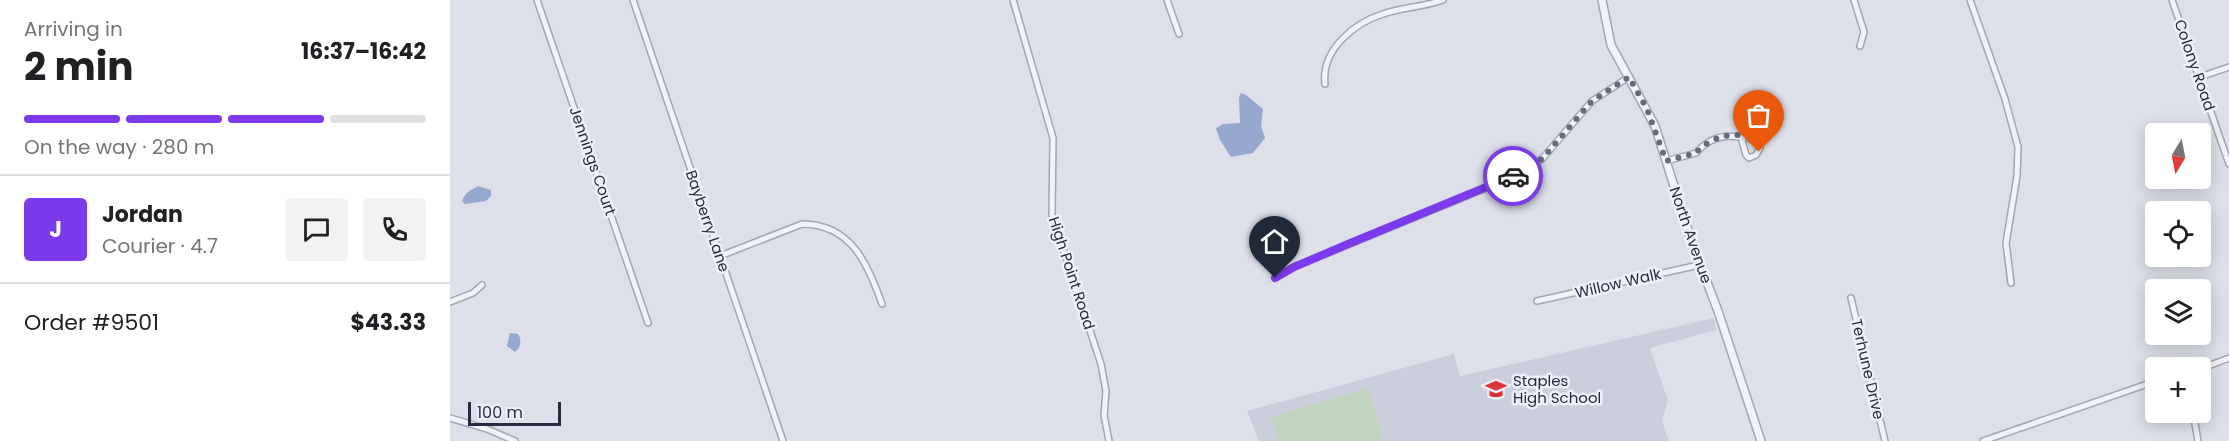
<!DOCTYPE html>
<html lang="en">
<head>
<meta charset="utf-8">
<style>
	body { margin:0; font-family:Poppins,sans-serif; background:#f2f2f2; color:#202124; height:100vh; display:flex; flex-direction:column; font-size:22px; white-space:nowrap }
	* { box-sizing:border-box; margin:0 }
	p { font-size:20px; color:#757577 }
	.icon { flex:none; width:33px; height:33px; fill:none; stroke:currentColor; stroke-width:2; stroke-linecap:round; stroke-linejoin:round }
	.map { position:relative; flex:1; overflow:hidden }
	.sheet { display:flex; flex-direction:column; background:#fff; width:450px }
	.sheet>* { flex:none }
	.needle { width:39px; rotate:190deg }
	.fabs { position:absolute; left:1695px; top:123px; display:grid; gap:12px }
	.fabs a { display:grid; place-items:center; width:66px; height:66px; border-radius:6px; background:#fff; box-shadow:0 3px 15px #0003; font-size:30px }
	.scale { position:absolute; left:18px; bottom:15px; width:93px; box-sizing:border-box; padding-left:6px; border:3px solid #252c41; border-top:0; font-size:16px; line-height:21px; white-space:nowrap; color:#252c41; -webkit-text-stroke:4px #edf0f6; paint-order:stroke }
	.pin { position:absolute; display:grid; place-items:center; width:51px; height:51px; color:#fff; margin:-62px -26px; border-radius:50% 50% 50% 0; rotate:-45deg; box-shadow:0 0 6px #0007 }
	.pin .icon { rotate:45deg }
	.courier { position:absolute; display:grid; place-items:center; width:60px; height:60px; margin:-30px; border:4px solid #7c3aed; border-radius:50%; background:#fff; color:#222; box-shadow:0 2px 8px #0007 }
	.overview em { font-style:normal; font-weight:700 }
	.overview div { display:flex; flex-direction:column-reverse }
	.overview { display:flex; align-items:center; justify-content:space-between; height:102px; padding:0 24px }
	h1 { font-size:39px; font-weight:700; line-height:45px }
	.bar { display:grid; grid-template-columns:repeat(4,1fr); gap:9px 6px; align-content:center; height:72px; padding:0 24px }
	.bar i { height:8px; border-radius:4px; background:#e0e0e0 }
	.bar .on { background:#7c3aed }
	.bar p { grid-column:span 4 }
	.line { display:flex; align-items:center; gap:15px; padding:0 24px; border-top:2px solid #e0e0e0 }
	.line div { flex:1 }
	.round { display:grid; place-items:center; flex:none; width:63px; height:63px; border-radius:6px; background:#f2f2f2 }
	main { display:flex; flex:1; min-height:0 }
	.map>svg:first-child { display:block }
</style>
</head>
<body>
<main>
<section class="sheet">
<div class="overview"><div><h1>2 min</h1><p>Arriving in</p></div><em>16:37–16:42</em></div>
<div class="bar"><i class="on"></i><i class="on"></i><i class="on"></i><i></i><p>On the way · 280 m</p></div>
<div class="line" style="height:108px"><b class="round" style="background:#7c3aed;color:#fff">J</b><div><b>Jordan</b><p>Courier · 4.7</p></div><a class="round"><svg class="icon" aria-label="chat" viewBox="0 0 24 24"><path d="M4 5h16v11H9l-5 4z"/></svg></a><a class="round"><svg class="icon" aria-label="phone" viewBox="0 0 24 24"><path d="M5 4h4l2 5-3 2q2 4 5 5l2-3 5 2v4C11 20 4 13 5 4z"/></svg></a></div>
<div class="line" style="height:78px"><div>Order #9501</div><b>$43.33</b></div>
</section>
<div class="map">
<svg width="1779" height="441" viewBox="0 0 1779 441">
	<rect width="100%" height="100%" fill="#dee0e9"/>
	<path fill="#cbcfdb" d="M1264,318L1266,330L1200,348L1218,401L1212,421L1219,441H809L797,411L1004,354L1010,376Z"/>
	<path fill="#c0d4be" d="M918,388L933,441H828L821,417Z"/>
	<path fill="#95a8cd" d="M791,93L796,95L813,109L811,126L815,138L803,153L781,157L770,140L766,128L773,124L790,123L789,98Z
		M28,186L41,190V196L36,201L15,204L12,201C16,191 20,191 28,186Z
		M60,333L68,334C72,339 71,348 65,352L57,346Z"/>
	<g fill="none" stroke-linecap="round" stroke-linejoin="round">
		<defs>
			<path id="minor" d="M87,0L198,323
				M183,0L333,441
				M563,0L603,138L602,215L651,364L656,391L654,415L659,441
				M717,0L729,34
				M1404,0L1414,32L1410,46
				M1520,0L1555,99L1568,147L1567,176L1556,243L1561,283
				M1722,0L1779,164
				M1750,77L1779,67
				M875,84C871,50 904,23 933,14C953,7 974,7 993,0
				M1216,161L1246,153C1257,140 1272,134 1289,137H1291C1299,138 1308,139 1310,148L1306,155L1299,158L1296,155L1291,137
				M270,256L352,224C401,224 418,264 432,304
				M825,278L844,267L1063,177L1092,159L1142,101L1179,77
				M1401,298L1435,441
				M1087,301L1249,265
				M0,302L23,293L32,285
				M1750,369L1779,358
				M1743,412L1748,441
				M0,418L37,429L65,441
				M1533,441L1706,381"/>
			<path id="tertiary" d="M1152,0L1161,45L1205,126L1242,243L1268,311L1311,441"/>
		</defs>
		<use href="#minor" stroke="#a3a6b3" stroke-width="8"/>
		<use href="#tertiary" stroke="#a3a6b3" stroke-width="10"/>
		<use href="#minor" stroke="#f1f2f7" stroke-width="5"/>
		<use href="#tertiary" stroke="#f1f2f7" stroke-width="7"/>
	</g>
	<g fill="none" stroke-linecap="round" stroke-linejoin="round">
		<path stroke="#666b7c" stroke-width="6" stroke-dasharray="0 10.8" d="M1063,176L1092,159L1142,101L1179,77L1197,109L1216,161L1246,153C1259,137 1293,126 1309,145V152"/>
		<path stroke="#7c3aed" stroke-width="8" d="M825,278L844,267L898,244L1063,176"/>
	</g>
	<defs>
		<symbol id="school-bare" viewBox="-9 -9 18 18"><path d="M0-5L7-2L0 1L-7-2ZM-4 1L0 2.5L4 1V4Q0 6-4 4Z" fill="#dc3537" stroke="#edf0f6" stroke-width="2.5" paint-order="stroke"/></symbol>
	</defs>
	<g fill-rule="evenodd">
		<use href="#school-bare" x="1031" y="374" width="30" height="30"/>
	</g>
	<g text-anchor="middle" dominant-baseline="central" stroke-width="5" stroke-linejoin="round" paint-order="stroke">
		<g font-size="15" fill="#252c41" stroke="#edf0f6">
			<text transform="translate(1745 65) rotate(71)">Colony Road</text>
			<text transform="translate(143 161) rotate(71)">Jennings Court</text>
			<text transform="translate(258 221) rotate(71)">Bayberry Lane</text>
			<text transform="translate(1241 235) rotate(71)">North Avenue</text>
			<text transform="translate(622 273) rotate(72)">High Point Road</text>
			<text transform="translate(1168 283) rotate(-13)">Willow Walk</text>
			<text transform="translate(1418 369) rotate(77)">Terhune Drive</text>
		</g>
		<g font-size="15" fill="#252c41" stroke="#edf0f6" text-anchor="start">
			<text x="1063" y="380">Staples<tspan x="1063" dy="17">High School</tspan></text>
		</g>
	</g>
</svg>
<div class="fabs">
<a><svg class="needle" viewBox="-14 -14 28 28"><path d="M0-13l5 13h-10z" fill="#e53935"/><path d="M0 13l5-13h-10z" fill="#757577"/></svg></a>
<a><svg class="icon" aria-label="locate" viewBox="0 0 24 24"><circle cx="12" cy="12" r="6"/><path d="M12 2v4M12 18v4M2 12h4M18 12h4"/></svg></a>
<a><svg class="icon" aria-label="layers" viewBox="0 0 24 24"><path d="M12 4l9 5-9 5-9-5zM3 14l9 5 9-5"/></svg></a>
<a>+</a>
</div>
<div class="scale">100 m</div>
<div class="pin" style="left:1309px;top:152px;background:#ea580c"><svg class="icon" aria-label="bag" viewBox="0 0 24 24"><path d="M5 8h14l-1 12H6zM9 8a3 3 0 0 1 6 0"/></svg></div>
<div class="pin" style="left:825px;top:278px;background:#1f2937"><svg class="icon" aria-label="home" viewBox="0 0 24 24"><path d="M3 11l9-7 9 7M6 9v11h12V9"/></svg></div>
<div class="courier" style="left:1063px;top:176px"><svg class="icon" aria-label="car" viewBox="0 0 24 24"><path d="M5 17H2v-5l4-1 3-4h7l3 4 3 1v5h-3M9 17h6M6 11h13"/><circle cx="7" cy="17" r="2"/><circle cx="17" cy="17" r="2"/></svg></div>
</div>
</main>
</body>
</html>
